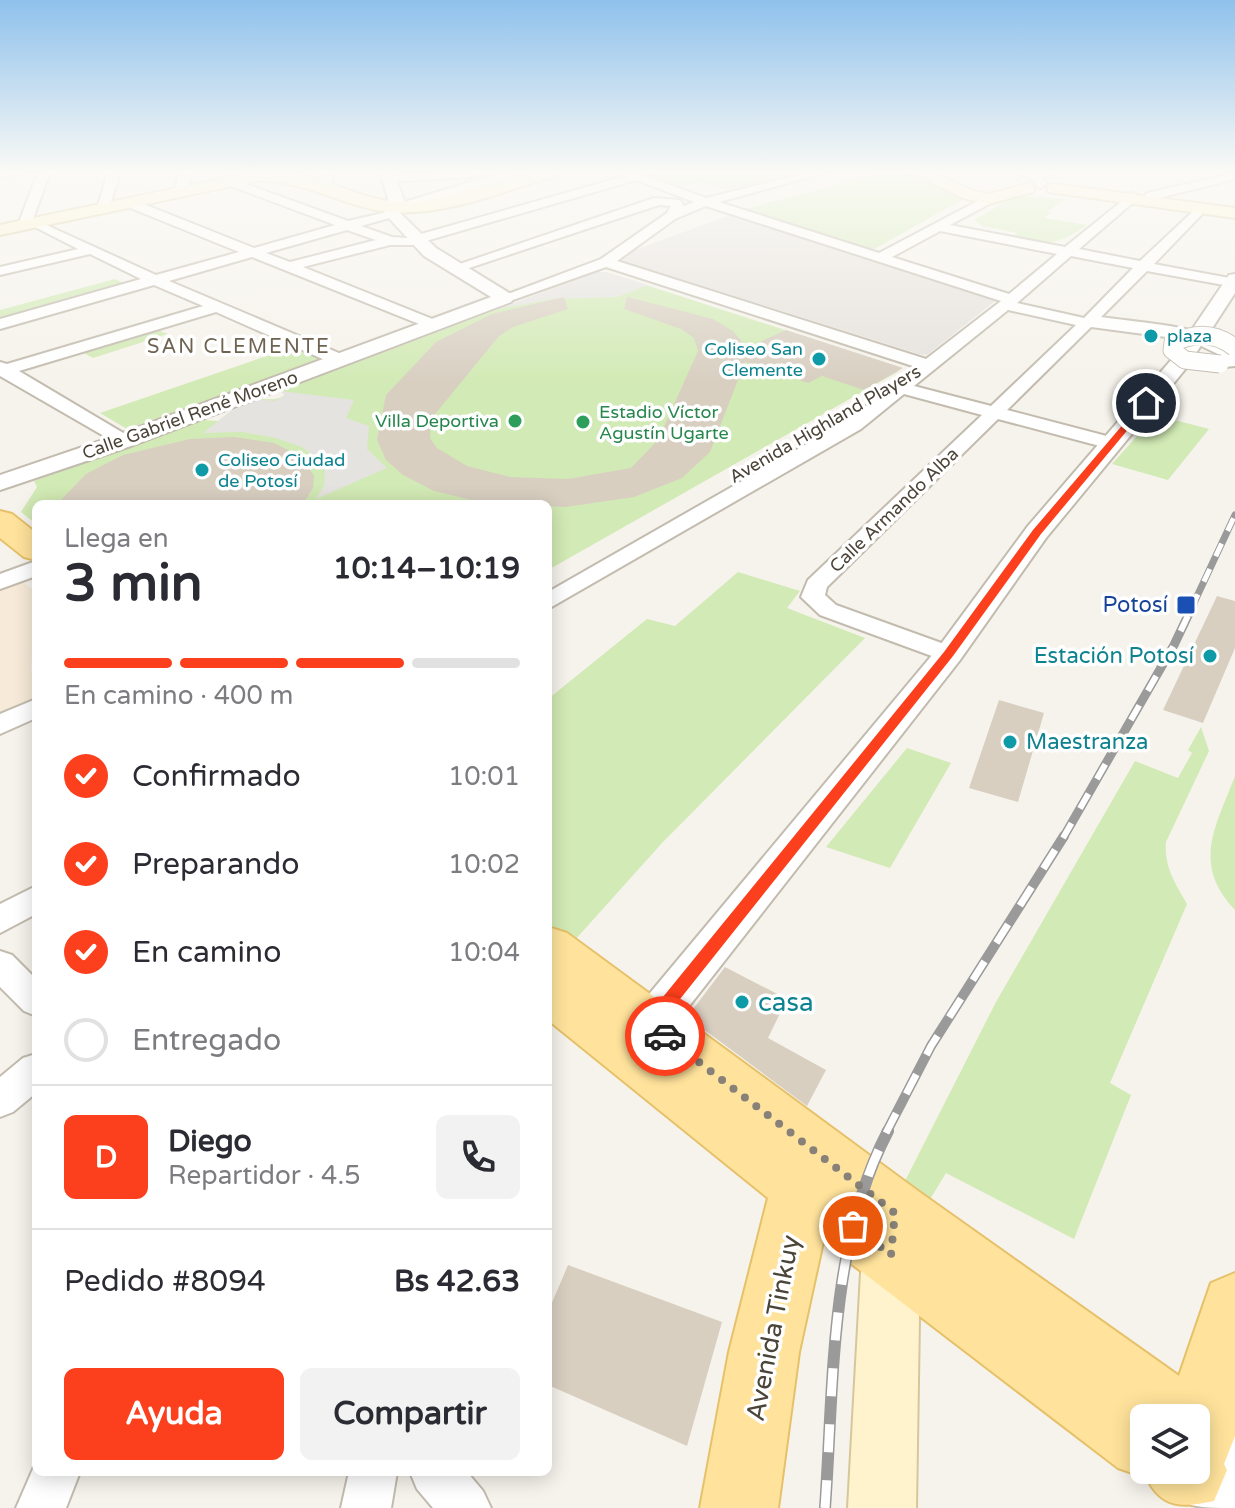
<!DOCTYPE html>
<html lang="es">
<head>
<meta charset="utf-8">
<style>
	body { margin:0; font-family:"Varela Round",sans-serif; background:#f2f2f3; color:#2b2b33; height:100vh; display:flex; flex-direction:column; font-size:30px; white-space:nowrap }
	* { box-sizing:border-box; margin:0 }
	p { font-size:26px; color:#7c7c81 }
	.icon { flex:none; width:44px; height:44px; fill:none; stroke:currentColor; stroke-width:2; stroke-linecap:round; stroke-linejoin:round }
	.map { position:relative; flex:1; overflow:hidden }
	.side { position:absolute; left:32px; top:500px; width:520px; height:976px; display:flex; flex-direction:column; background:#fff; border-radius:12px; box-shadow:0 4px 20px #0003 }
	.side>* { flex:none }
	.controls { position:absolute; left:1130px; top:1404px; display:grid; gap:16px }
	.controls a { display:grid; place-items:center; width:80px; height:80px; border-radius:12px; background:#fff; box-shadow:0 4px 20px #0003; font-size:40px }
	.pin { position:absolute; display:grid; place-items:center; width:68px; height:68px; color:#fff; margin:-34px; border:4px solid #fff; border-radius:50%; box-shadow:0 2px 8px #0007 }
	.courier { position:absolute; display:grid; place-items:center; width:80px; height:80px; margin:-40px; border:6px solid #fc3f1d; border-radius:50%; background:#fff; color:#222; box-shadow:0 2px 10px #0007 }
	.summary em { font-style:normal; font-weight:800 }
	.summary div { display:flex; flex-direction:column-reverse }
	.summary { display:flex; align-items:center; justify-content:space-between; height:136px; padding:0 32px }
	h1 { font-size:52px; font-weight:800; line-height:60px }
	.bar { display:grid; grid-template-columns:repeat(4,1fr); gap:12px 8px; align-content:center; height:96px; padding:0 32px }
	.bar i { height:10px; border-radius:6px; background:#e1e1e2 }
	.bar .on { background:#fc3f1d }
	.bar p { grid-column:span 4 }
	.line { display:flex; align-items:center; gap:20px; padding:0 32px; border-top:2px solid #e1e1e2 }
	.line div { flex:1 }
	.round { display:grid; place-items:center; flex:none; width:84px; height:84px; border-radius:12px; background:#f2f2f3 }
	ol { padding:0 32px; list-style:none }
	li { display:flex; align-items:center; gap:24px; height:88px }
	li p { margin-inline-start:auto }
	li .icon { padding:8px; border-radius:50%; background:#fc3f1d; color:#fff; stroke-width:4 }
	li:last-child { color:#7c7c81 }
	li i { width:44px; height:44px; border:4px solid #e1e1e2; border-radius:50% }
	.action { display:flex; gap:16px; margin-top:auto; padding:16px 32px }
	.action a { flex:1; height:92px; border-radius:12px; background:#fc3f1d; color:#fff; font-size:32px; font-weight:800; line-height:92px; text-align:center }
	.action a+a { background:#f2f2f3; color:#2b2b33 }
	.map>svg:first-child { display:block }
</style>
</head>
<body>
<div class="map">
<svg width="1235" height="1508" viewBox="0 0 1235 1508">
	<rect width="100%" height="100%" fill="#f6f3ec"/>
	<path fill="#f7ead8" d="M22,581L36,593V650L32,652L31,671L36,677V698L0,715V587Z"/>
	<path fill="#e6e2dd" d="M730,215L990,298L994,302L927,355L919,354L613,258Z"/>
	<path fill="#d2eab5" d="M638,172H798L726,190L701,182L677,188Z
		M887,172H907L965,198L869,252L737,211Z
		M1016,196L1066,199L1048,211L1051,212L1044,218L1087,225C1056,247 1048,244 1012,237L1017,233L982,226L974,220Z
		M597,272H606L896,366L899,371L548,570V504H36V524L21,512L37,487L34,481L201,420L218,421C230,412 244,400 260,399C271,399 275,401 285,395L280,391Z
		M115,279L128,285L0,320V310Z
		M153,328L168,334L93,358L78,350Z
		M296,346L325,358L127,429L100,413Z
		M1156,415L1209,429L1168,480L1112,464Z
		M738,572L800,591L787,608L865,638L662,843L574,941L548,926V699L647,619L675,626Z
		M1201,727L1209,751L1166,842C1164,867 1175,883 1187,904L1110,1083L1131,1095L1074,1239L946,1173L929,1201L903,1185L996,1002L1135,761L1178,778L1192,753L1188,750Z
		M907,748L951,763L890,868L826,847Z
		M1235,776V910C1191,864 1216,826 1235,776Z"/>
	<path fill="#e5e3e0" d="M597,272H606L648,285L617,297L553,299L498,309Z
		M280,391L354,400L346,418L369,426L367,449L387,468L316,499L324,486L325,471L317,459L302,447L276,438L242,432L203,433L235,408L257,399L275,401L285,395Z"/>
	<path fill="#d8cfc1" d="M564,297L568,309L513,327L499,336L431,419L430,438L437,448L467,466L510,477L568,479L631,468L658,440L698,351L694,338L681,329L624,309L627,297L713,319L733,331L747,348L786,330L903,368L864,390L822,376L808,383L745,362L710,452L682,478L634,497L566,507L484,503L434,491L403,475L386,460L377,440L386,395L436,342L492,314Z
		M235,437L274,443L302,457L314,476L313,488L303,504H57L86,474L123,455L190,439Z
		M1217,596L1235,601V648L1203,723L1163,710Z
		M999,700L1044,713L1018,802L969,788Z
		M725,967L787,999L768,1038L826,1070L807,1106L687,1017Z
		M568,1265L722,1322L687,1446L548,1385V1312Z"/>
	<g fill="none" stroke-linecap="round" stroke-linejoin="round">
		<defs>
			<path id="minor" d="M0,172H31L0,177Z
				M38,172H50L33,219L156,275L239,252L123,205V199H131L254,248L335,225L223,183L221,181L227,177L348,221L396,210V216L361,226L392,237L407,238L625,176L619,172L641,174L706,198L810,172H829L719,202L879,253L989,195L995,199L993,202L950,225L1065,247L1132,193L1136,194V200L1079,249L1140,261L1201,204L1205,205V211L1154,264L1235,279V287L1147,271L1101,317C1139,323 1205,325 1235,349V366L1214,368L1212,364L1224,357L1189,340L1091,327L1007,410L1118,439L1121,443L1118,447L1111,449L998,419L827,587L825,595L836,605L958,649L962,654L958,659H940L820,615L801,597L808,580L982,415L904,394L861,429L548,609V592L847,421L916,367L606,267L510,301L505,303L497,298L601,259L667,213L671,206L659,205L460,271H450L448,268L654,198L680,200L684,206L694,202L636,180L412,245H390L303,267L440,322V328L434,330L252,257L169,281L346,356L348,360L346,364H334L216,312L19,371L130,437L133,441L123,447L0,376V362L7,364L203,306L154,285L0,329V319L141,279L90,254L0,275V267L78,249L31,225L24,229L18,225ZM706,206L1001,301L926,359L617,261L675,219ZM347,230L376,240L290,262L266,253ZM940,231L1057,254L1009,294L892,257ZM1071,256L1133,268L1084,318L1017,303ZM1008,310L1076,325L991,406L914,386Z
				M108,172H120L109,208L103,212L97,208Z
				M179,172H191L187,190L181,194L175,190Z
				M322,172H334L330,189L320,186Z
				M472,172V176L468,177L389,182L383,179L389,176Z
				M502,172H515L507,179L402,209L392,206Z
				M1015,172H1032L1039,176L1033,179Z
				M1235,173V179L1155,199L1147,204L1141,200L1147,193Z
				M36,561V576L0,589V574Z
				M36,699V718L0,734V714Z
				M36,886V914L0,933V904Z
				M0,951L12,955L36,979V1016L24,1011L0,987Z
				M36,1054V1093L13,1112L0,1117V1077L23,1058Z
				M36,1462V1472H80L66,1508H16Z
				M349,1472H397L391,1508H341Z
				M410,1472H467L483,1491L491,1508H433L417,1489Z"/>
			<path id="tertiary" d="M380,172H394L406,206L400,213L436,248L511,294L514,298L511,302L131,446L0,490V475L115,436L491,297L424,256L387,216L384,213L390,205Z
				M1032,172H1053L1042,178L1047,184L1040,188L1026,176Z
				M1235,274V293L1187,367L1046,538L960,660L665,1037L650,1042L635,1037L628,1024L635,1011L938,648L1028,526L1172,359L1229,275Z
				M1198,1406L1218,1415L1235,1427V1508C1195,1508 1175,1508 1158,1474L1159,1470H1196V1418H1176Z"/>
			<path id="secondary" d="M253,172C274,172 294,172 314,178C345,187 371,202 403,202C458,201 507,171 561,172L558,175C503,191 441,219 382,211C338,204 302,179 256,181L0,235V225Z
				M910,172H931L974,191L989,194L1027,184L1035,189L1033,192L989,204L963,198Z
				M1054,184L1235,208V218L1048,192V186Z
				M891,1226L911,1235L920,1255L916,1508H848L862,1255L871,1235Z"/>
			<path id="primary" d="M0,511L12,514L36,533V560L24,557L0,538Z
				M548,927L567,933L918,1191L1179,1376L1211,1283L1235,1273V1436L1224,1464L1227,1470L1214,1501C1182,1508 1161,1508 1147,1478L1118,1468L823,1242L799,1352L778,1508H700L729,1352L768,1198L548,1020ZM1144,1418H1196V1470H1144Z"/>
		</defs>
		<use href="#minor" stroke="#c2bbae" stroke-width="4"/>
		<use href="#tertiary" stroke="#c2bbae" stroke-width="4"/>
		<use href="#secondary" stroke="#d6c79b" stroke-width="4"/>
		<use href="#primary" stroke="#e6c16a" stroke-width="4"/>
		<use href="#minor" fill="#fff" fill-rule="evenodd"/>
		<use href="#tertiary" fill="#fff" fill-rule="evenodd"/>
		<use href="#secondary" fill="#fff3cd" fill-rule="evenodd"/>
		<use href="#primary" fill="#ffe39c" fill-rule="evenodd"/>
		<defs>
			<path id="rail-far3" d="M1192,607L1235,515"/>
			<path id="rail-far2" d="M1063,838L1174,645L1193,605"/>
			<path id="rail-far1" d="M886,1133L931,1046L1064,836"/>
			<path id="rail" d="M825,1508C834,1384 829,1244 888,1131"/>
		</defs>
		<use href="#rail-far3" stroke="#9a9a9a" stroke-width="7"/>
		<use href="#rail-far2" stroke="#9a9a9a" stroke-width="9"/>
		<use href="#rail-far1" stroke="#9a9a9a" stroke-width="10"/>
		<use href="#rail" stroke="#9a9a9a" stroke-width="12"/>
		<use href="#rail-far3" stroke="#fff" stroke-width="5" stroke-dasharray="14" stroke-linecap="butt"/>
		<use href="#rail-far2" stroke="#fff" stroke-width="6" stroke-dasharray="17" stroke-linecap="butt"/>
		<use href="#rail-far1" stroke="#fff" stroke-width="7" stroke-dasharray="22" stroke-linecap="butt"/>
		<use href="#rail" stroke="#fff" stroke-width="9" stroke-dasharray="28" stroke-linecap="butt"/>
		<defs>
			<path id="minor-bridge" d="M1220,364L1185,360L1172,350L1173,343C1195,332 1216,332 1235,348"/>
		</defs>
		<use href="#minor-bridge" stroke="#c2bbae" stroke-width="19" stroke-linecap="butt"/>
		<use href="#minor-bridge" stroke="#fff" stroke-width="17"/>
	</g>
	<linearGradient id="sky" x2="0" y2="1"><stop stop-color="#8fc1ec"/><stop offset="0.45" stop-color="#fbfaf6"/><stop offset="1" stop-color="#fbfaf6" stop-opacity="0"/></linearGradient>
	<rect width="1235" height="383" fill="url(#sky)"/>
	<path fill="#fc3f1d" d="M1143,401L1150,403L1041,534L953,656L661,1023L674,1036L665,1043C657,1040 646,1033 642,1024L645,1019L944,652L1033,530Z"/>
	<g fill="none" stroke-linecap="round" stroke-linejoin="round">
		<path stroke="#878178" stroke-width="8" stroke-dasharray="0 14.4" d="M665,1036L895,1213L891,1255L853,1226"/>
	</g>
	<g fill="#0f9aa8" stroke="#fff" stroke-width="3">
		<circle cx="1151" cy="336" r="8"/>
		<circle cx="819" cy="359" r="8"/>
		<circle cx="202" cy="470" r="8"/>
		<circle cx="1210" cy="656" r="8"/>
		<circle cx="1010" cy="742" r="8"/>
		<circle cx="742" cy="1002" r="8"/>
	</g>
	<g fill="#2e9e5b" stroke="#fff" stroke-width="3">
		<circle cx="515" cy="421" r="8"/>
		<circle cx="583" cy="422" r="8"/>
	</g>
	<rect fill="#1a4fb4" stroke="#fff" stroke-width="3" x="1176" y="595" width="20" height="20" rx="4"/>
	<g text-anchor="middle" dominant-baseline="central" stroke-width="7" stroke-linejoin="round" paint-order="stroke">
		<g font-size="18" fill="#0d838f" stroke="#fff" text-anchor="start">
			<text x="1167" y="336">plaza</text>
			<text x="803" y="349" text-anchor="end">Coliseo San<tspan x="803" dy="21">Clemente</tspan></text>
			<text x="218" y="460">Coliseo Ciudad<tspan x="218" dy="21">de Potosí</tspan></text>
		</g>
		<g font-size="18" fill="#27864d" stroke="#fff" text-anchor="start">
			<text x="599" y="412">Estadio Víctor<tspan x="599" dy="21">Agustín Ugarte</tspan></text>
			<text x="499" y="421" text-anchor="end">Villa Deportiva</text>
		</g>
		<g font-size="18" fill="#4b4439" stroke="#fff">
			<text transform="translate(190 415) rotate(-20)">Calle Gabriel René Moreno</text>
			<text transform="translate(825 424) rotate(-30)">Avenida Highland Players</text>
			<text transform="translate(894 510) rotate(-44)">Calle Armando Alba</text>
		</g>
		<g font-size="20" letter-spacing="2" fill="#6e6250" stroke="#fff">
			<text x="239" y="347">SAN CLEMENTE</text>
		</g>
		<g font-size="22" fill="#164399" stroke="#fff" text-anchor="end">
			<text x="1168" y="605">Potosí</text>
		</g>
		<g font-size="22" fill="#0d838f" stroke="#fff" text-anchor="end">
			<text x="1194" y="656">Estación Potosí</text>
			<text x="1026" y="742" text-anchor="start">Maestranza</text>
		</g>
		<g font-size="26" fill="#0d838f" stroke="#fff" text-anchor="start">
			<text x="758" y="1002">casa</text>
		</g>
		<g font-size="26" fill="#4b4439" stroke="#fff">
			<text transform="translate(773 1328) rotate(-79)">Avenida Tinkuy</text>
		</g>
	</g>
</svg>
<div class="controls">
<a><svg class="icon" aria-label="layers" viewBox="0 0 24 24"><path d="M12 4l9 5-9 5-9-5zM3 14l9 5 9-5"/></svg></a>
</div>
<div class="pin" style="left:853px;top:1226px;background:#ea580c"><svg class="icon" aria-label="bag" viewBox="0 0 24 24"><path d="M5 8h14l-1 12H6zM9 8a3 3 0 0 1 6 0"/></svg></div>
<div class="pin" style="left:1146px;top:403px;background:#1f2937"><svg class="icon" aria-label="home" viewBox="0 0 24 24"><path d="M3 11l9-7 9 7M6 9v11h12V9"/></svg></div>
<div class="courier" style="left:665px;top:1036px"><svg class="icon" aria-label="car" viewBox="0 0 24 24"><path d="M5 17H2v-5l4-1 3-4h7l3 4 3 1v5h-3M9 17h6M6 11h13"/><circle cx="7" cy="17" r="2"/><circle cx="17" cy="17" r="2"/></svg></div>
<section class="side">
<div class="summary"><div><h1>3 min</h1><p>Llega en</p></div><em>10:14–10:19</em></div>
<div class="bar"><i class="on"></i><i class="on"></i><i class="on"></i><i></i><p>En camino · 400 m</p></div>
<ol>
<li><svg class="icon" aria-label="check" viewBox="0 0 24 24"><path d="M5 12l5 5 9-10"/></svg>Confirmado<p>10:01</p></li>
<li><svg class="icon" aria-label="check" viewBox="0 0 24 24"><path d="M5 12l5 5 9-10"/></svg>Preparando<p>10:02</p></li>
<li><svg class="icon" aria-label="check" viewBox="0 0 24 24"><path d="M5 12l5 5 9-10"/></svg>En camino<p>10:04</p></li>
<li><i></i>Entregado</li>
</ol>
<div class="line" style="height:144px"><b class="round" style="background:#fc3f1d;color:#fff">D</b><div><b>Diego</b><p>Repartidor · 4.5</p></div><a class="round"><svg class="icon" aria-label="phone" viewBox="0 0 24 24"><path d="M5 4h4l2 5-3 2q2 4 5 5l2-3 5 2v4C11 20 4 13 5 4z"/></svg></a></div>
<div class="line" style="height:104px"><div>Pedido #8094</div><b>Bs 42.63</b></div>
<div class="action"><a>Ayuda</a><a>Compartir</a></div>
</section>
</div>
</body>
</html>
